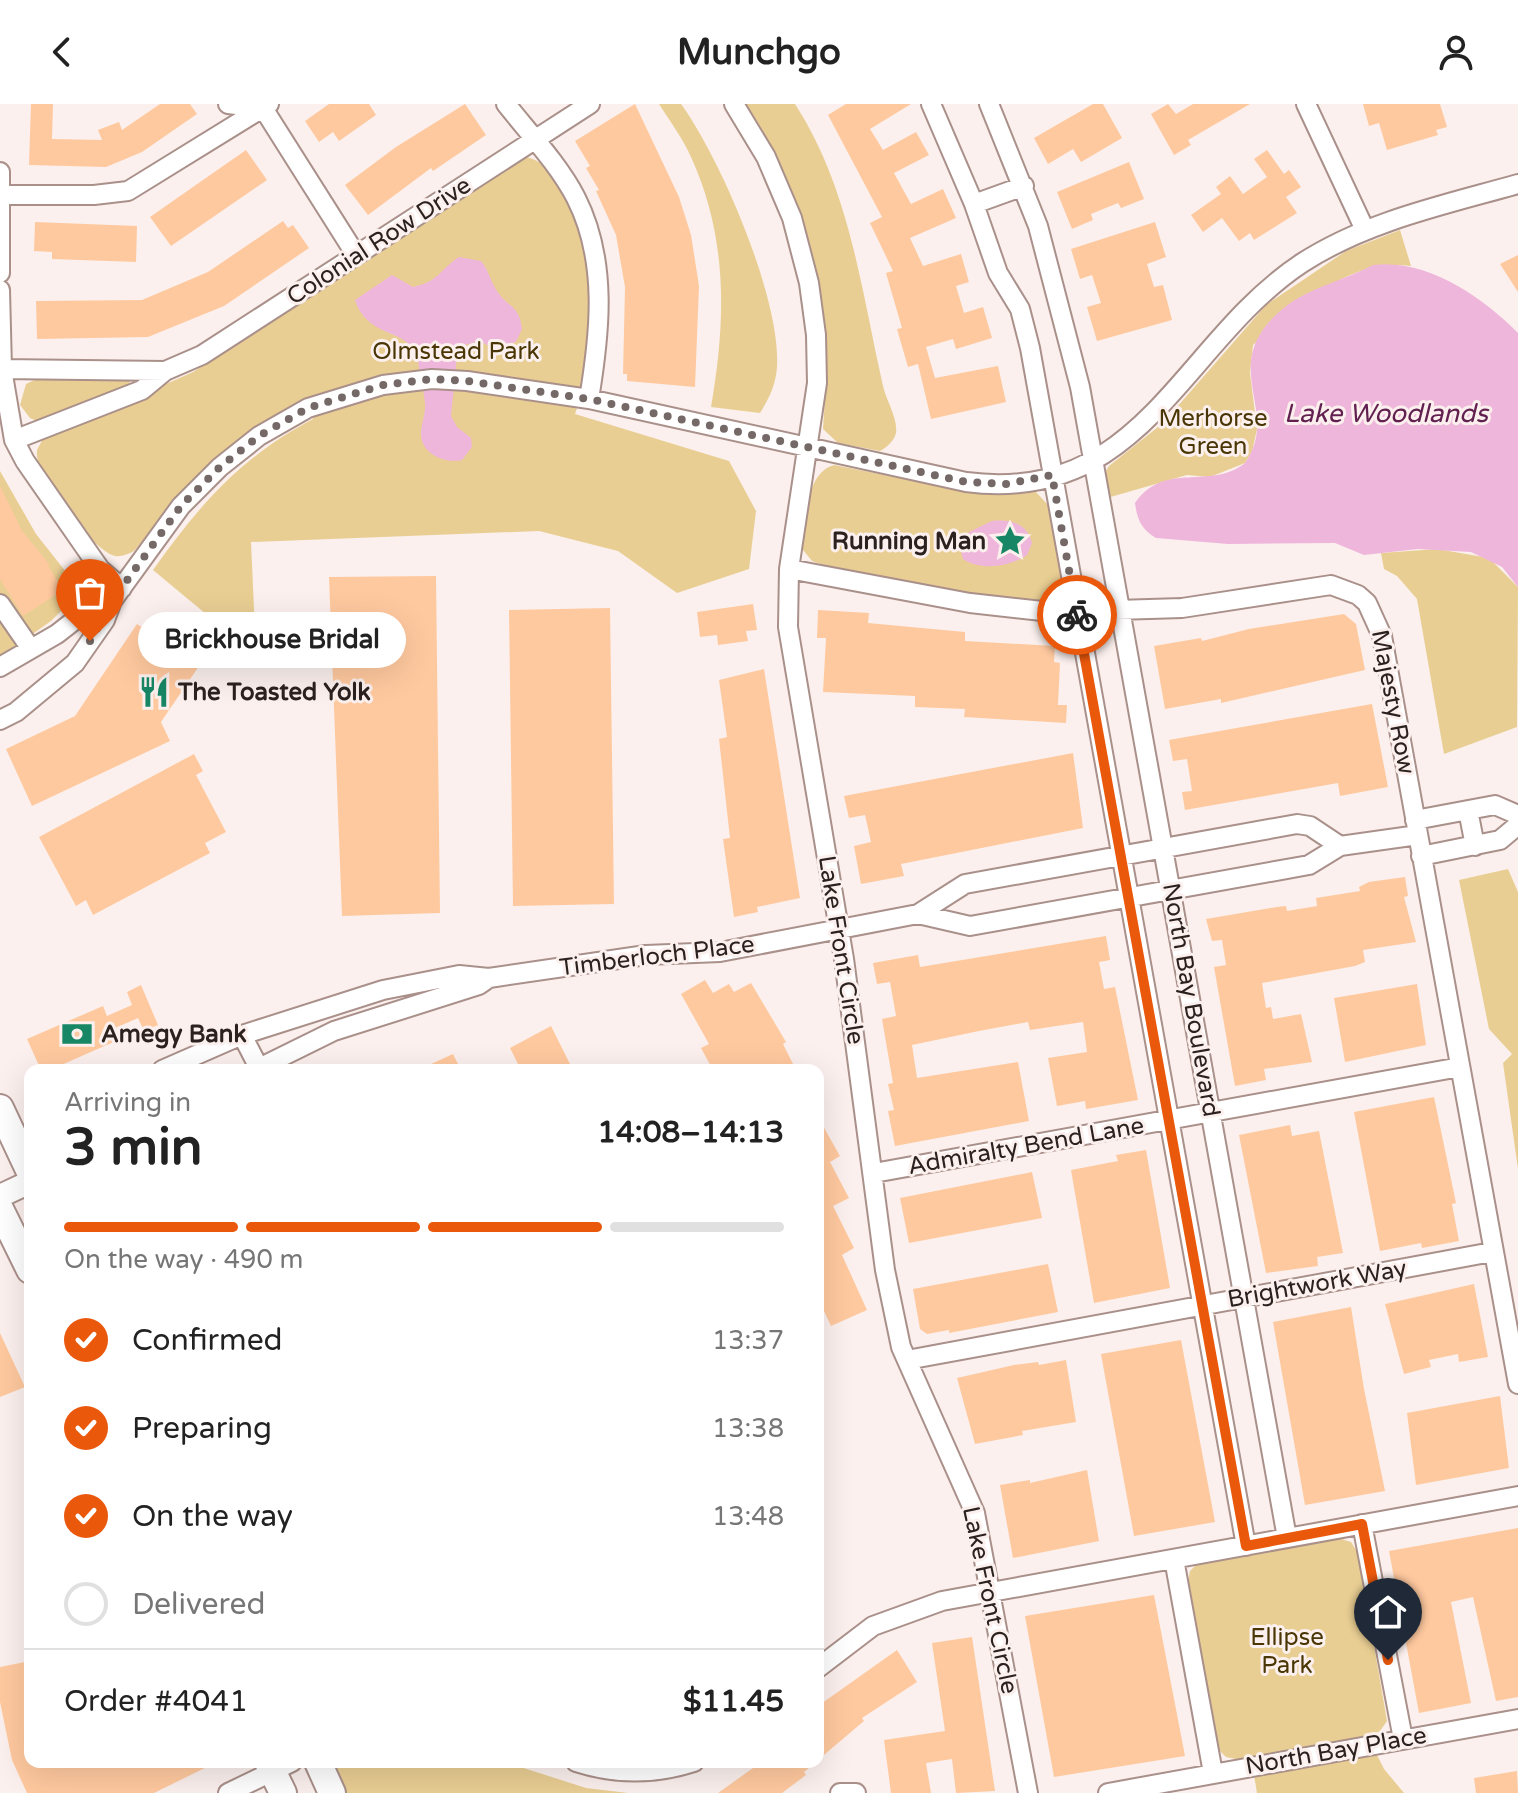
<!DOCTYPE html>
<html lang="en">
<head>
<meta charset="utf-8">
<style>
	body { margin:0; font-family:"Varela Round",sans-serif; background:#f2f2f2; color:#222; height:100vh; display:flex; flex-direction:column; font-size:30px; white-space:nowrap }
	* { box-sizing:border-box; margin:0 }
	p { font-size:26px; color:#767676 }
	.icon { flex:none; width:44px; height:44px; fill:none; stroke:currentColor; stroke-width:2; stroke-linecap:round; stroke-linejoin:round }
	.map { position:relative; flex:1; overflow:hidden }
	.side { position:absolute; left:24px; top:960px; width:800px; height:704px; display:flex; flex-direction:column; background:#fff; border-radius:16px; box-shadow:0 8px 32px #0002 }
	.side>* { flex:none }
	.pin { position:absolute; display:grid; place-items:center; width:68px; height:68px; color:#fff; margin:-82px -34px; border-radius:50% 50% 50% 0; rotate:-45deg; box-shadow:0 0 8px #0007 }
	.pin .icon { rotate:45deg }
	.courier { position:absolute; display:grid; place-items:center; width:80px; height:80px; margin:-40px; border:6px solid #ea580c; border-radius:50%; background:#fff; color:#222; box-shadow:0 2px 10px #0007 }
	.bubble { position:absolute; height:56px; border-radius:28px; background:#fff; box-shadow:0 8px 32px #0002; font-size:26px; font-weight:800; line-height:56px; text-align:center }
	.overview em { font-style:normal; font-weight:800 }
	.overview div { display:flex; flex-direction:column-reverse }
	.overview { display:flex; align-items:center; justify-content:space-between; height:136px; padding:0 40px }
	h1 { font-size:52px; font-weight:800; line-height:60px }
	.bar { display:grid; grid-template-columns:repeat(4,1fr); gap:12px 8px; align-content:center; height:96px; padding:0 40px }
	.bar i { height:10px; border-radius:6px; background:#e0e0e0 }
	.bar .active { background:#ea580c }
	.bar p { grid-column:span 4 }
	.line { display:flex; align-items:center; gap:20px; padding:0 40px; border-top:2px solid #e0e0e0 }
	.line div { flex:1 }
	ol { padding:0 40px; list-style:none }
	li { display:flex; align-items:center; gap:24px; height:88px }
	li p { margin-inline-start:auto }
	li .icon { padding:8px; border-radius:50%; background:#ea580c; color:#fff; stroke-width:4 }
	li:last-child { color:#767676 }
	li i { width:44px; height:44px; border:4px solid #e0e0e0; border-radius:50% }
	header { display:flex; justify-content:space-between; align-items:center; height:104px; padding:0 40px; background:#fff; font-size:36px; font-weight:800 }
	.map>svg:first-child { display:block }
</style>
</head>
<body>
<header><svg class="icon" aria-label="back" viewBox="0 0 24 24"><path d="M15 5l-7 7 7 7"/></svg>Munchgo<svg class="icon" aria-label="person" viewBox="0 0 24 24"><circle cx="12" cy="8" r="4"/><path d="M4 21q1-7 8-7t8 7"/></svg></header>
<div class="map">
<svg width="1518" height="1689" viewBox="0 0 1518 1689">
	<rect width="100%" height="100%" fill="#fbf0ed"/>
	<path fill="#e9ce93" d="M659,0H681C721,55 781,195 777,263C776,280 769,295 760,309L711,303C726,217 728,134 691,53C683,35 670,17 659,0Z
		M744,0H795C850,85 861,185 883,282C886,296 898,314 896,329C894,337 887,343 880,347L838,339L823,325L826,279L779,62L758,20Z
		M526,53C559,59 581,114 587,145C591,166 592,242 589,263C587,279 580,295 575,310L729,357L756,407L749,465L677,489L618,447L539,427L251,438L255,527L218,520L153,466C200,400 241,353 313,315L306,296C234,331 185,388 134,447C128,450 122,453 115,452C93,447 33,370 37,347C37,345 42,337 43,335L193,268Z
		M1400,126L1411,162C1348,153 1298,204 1253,241L1250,269L1257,325L1252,348L1245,359L1210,373L1187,371L1107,394L1104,370L1109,362L1163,319L1266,201L1346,147Z
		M129,272L130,282L39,318L30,314L20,301L26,280L41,273Z
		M834,361L961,386L1035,387L1049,402L1063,474C1062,484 1058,494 1047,498C1029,505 836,467 812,457L803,446L802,436C807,412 806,369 834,361Z
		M0,367L36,430L81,487L51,517L0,553Z
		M1437,445L1489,454L1518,483L1517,623L1444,650L1417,495L1397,472L1384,465L1381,449Z
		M1508,765L1518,788V1065L1503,959L1512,950L1489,925L1459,776Z
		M1338,1434L1351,1438L1358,1449L1387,1617L1380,1627L1368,1633L1241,1656L1226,1653L1217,1644L1187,1483L1190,1467L1198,1459Z
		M1376,1649L1384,1665L1404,1689H1257L1254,1671Z
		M339,1658H505L586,1684L628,1689H342L330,1663Z"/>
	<path fill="#efb6dc" d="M459,153L481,157C489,166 490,177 497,187C509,205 519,200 522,225L516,238L494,245L480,237L465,241L457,252L451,312L457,323L471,334L472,343L462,356C445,360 421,350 421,330C421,320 426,309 425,299C423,284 420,265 416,251C407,224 368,235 355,196L392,171L413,183C440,177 438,167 459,153Z
		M1373,161C1426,154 1483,193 1518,229V483L1502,463L1471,448L1418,445L1364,451L1335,439L1228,440L1156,434C1141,425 1137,415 1135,399C1165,356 1210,387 1245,359C1283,305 1213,261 1285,203C1309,184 1345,176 1373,161Z
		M992,417C1011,415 1027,419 1032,439L1027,451C1010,463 980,467 963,455L960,443L969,428Z"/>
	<path fill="#ffc99f" d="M31,0H53L52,35L102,36L98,26L119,18L122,26L160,0H190L197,10L142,48L106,63L29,61Z
		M329,0H369L376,11L339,37L333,28L319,38L305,17Z
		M465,0L486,31L433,67L431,64L368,111L345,81L396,43Z
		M635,0L679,93L691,131L699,182L695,283L627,277V270H623L625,183L616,131L596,87L599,86L586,64L590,62L575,37Z
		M846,0H911L870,25L883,46L916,28L929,51L894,69L911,100L943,85L956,114L910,134L923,162L961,150L969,178L956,182L964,209L983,203L992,234L956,245L953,235L926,243L935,274L998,262L1006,298L931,315L918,260L908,263L897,225L902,224L886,169L893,167L870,119L882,113L828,11Z
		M1093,0H1103L1122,34L1081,58L1073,45L1048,60L1034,34Z
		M1168,0L1176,10L1193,0H1250L1188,36L1191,41L1174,51L1151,10Z
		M1363,0H1440L1447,23L1436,26L1438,31L1387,46L1379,19L1369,22Z
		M246,46L267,76L171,142L150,113Z
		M1267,46L1284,70L1289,66L1301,83L1286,93L1297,109L1254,136L1250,129L1239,137L1222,114L1203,128L1191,111L1221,90L1216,83L1230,72L1243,90L1267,73L1254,55Z
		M1129,58L1144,95L1121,104L1118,99L1091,110L1093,116L1072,125L1057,88Z
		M283,117L288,124L293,121L309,144L224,202L148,233L37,235L36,197L142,196L208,168Z
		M35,118L137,122L136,158L52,155V148L34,147Z
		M1155,118L1166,153L1147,160L1154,183L1163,181L1172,216L1097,237L1087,203L1101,199L1092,171L1080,175L1071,145Z
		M1518,151V188L1500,160Z
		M0,382L22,427L50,461L48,462L63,486L23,512L0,475Z
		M436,472L440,809L342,812L329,473Z
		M753,500L757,526L746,527L748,537L718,541L717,531L700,533L697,508Z
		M610,504L614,800L513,802L509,506Z
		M818,506L869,509L868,519L965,528V537L1055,542L1054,558L1060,559L1058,601H1067L1066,619L964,613L965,605L915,603V592L823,588L826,534H817Z
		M1344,510L1356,520L1365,566L1221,599V595L1165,605L1154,542L1201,534L1202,537L1249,525Z
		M137,520L199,562L161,618L170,637L32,702L6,645L75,612Z
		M764,565L800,794L757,803L758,808L734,813L723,735L730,734L719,635L727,633L719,576Z
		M1372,600L1388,683L1340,692L1338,679L1185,706L1182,688L1192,687L1187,655L1173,657L1169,636Z
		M1073,649L1083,724L901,760L904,772L861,780L854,742L871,738L865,711L849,714L844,692Z
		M194,650L203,667L196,671L226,728L205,739L210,749L93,811L86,796L76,802L39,733Z
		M1405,773L1408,792L1404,793L1416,838L1363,846L1365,858L1355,862L1262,879L1266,904L1271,903L1273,915L1301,910L1312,958L1264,965L1266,976L1235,982L1214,863L1226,861L1222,836L1212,837L1206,815L1277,803L1286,802L1287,807L1317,802L1316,794L1360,787L1359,783L1369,778Z
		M1106,832L1110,856L1099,858L1104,885L1115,883L1138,996L1086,1005L1085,997L1057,1002L1048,954L1087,948L1083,918L1030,926L1028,918L979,927L912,941L917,974L1018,958L1029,1017L895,1042L888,1007L894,1006L888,980L893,979L882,915L896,912L890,878L877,880L873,859L918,851L920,863Z
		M705,876L713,889L729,880L734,888L751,879L786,938L783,940L796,966H713L701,944L709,940L681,890Z
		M1417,880L1426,941L1345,958L1334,894Z
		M141,881L158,921L144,927L138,914L113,925L118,936L50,966H41L27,935L103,902L107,912L132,901L127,888Z
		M551,922L573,966H521L510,944Z
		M453,950L461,966H418Z
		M1434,993L1456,1099L1452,1100L1459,1137L1422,1144L1421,1139L1380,1147L1354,1008Z
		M818,1013L840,1052L830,1058L849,1094L833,1102L854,1144L842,1151L867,1206L831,1222L818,1194Z
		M1290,1021L1292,1032L1319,1027L1343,1149L1317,1153L1318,1162L1266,1169L1239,1031Z
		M1146,1046L1170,1184L1094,1199L1071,1066L1118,1057L1116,1051Z
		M1032,1068L1042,1114L909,1139L900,1094Z
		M1048,1160L1058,1208L949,1229V1226L927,1230L920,1225L913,1185Z
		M1474,1180L1488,1253L1459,1258L1458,1250L1429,1256L1431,1263L1404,1270L1385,1200Z
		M1351,1203L1364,1285L1385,1387L1305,1401L1273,1218Z
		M0,1229L25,1283L0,1293Z
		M1181,1236L1215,1418L1134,1432L1101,1250Z
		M1066,1256L1076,1318L1022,1327L1023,1331L975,1340L957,1274L1014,1261L1038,1258L1039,1261Z
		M1500,1292L1509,1364L1416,1381L1407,1309Z
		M1087,1366L1099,1437L1013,1454L1000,1381L1030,1376V1379Z
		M1518,1424V1593L1496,1597L1473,1493L1451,1498L1471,1599L1419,1609L1389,1447Z
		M1154,1491L1185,1652L1054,1673L1025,1512Z
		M972,1533L995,1687L956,1689L952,1655L926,1659L931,1689H891L884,1636L945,1627L932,1539Z
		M897,1546L917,1578L862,1614L864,1617L818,1656V1602Z
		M30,1557V1658H217L154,1689H27L12,1656L0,1598V1563Z
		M749,1658H816L804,1668L806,1671L782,1689H718L753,1664Z
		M1517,1667L1518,1689H1476L1474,1674Z"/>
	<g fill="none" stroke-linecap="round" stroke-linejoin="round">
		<defs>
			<path id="minor" d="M228,0L263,4
				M264,0L263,4L356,151
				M506,0C529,29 559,61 576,94C608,157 600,229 589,295
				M734,0L766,53L792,114L809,179L816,231L817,279L789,465L788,523L844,855L885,1166L901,1243L975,1409L1028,1689
				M931,0L974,100L998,169L1020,205L1030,244L1246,1442
				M989,0L1038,122L1080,283L1287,1434
				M1306,0L1365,126
				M0,68V169
				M2,91H94L128,87L269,0
				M974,100L1024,82
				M0,186L2,265L14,336L25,357L100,465L122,484
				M2,265L165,267
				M14,336L142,286L165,267L202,251L590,0
				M789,465L970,499L1051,508L1182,504L1331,481L1358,491L1367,499L1382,532L1518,1280
				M0,500L31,545
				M0,563L57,530L89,505L112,497
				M0,616L16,608L75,559L105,516L112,497L181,402L220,363L259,332L308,304L383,281L432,275L467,277L589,295L966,378C1143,401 1181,239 1302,159C1367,117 1444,101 1518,80
				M1468,706L1475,742
				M1415,716L1495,701L1518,711
				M1421,752L1500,736L1518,721
				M918,810L970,822L1309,761L1340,742L1418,731
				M242,931L259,964
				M162,966L242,931L383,886L459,871L489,874L646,851L720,848L918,810L965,780L1297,720L1310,722L1340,742
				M255,966L334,927L479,881L489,874
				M874,1069L1460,963
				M907,1256L1492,1148
				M1362,1420L1403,1635
				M1174,1455L1213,1669
				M818,1564L873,1522L942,1497L1518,1392
				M576,1658C616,1671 654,1671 694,1658
				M228,1689L292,1658
				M840,1689H856
				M1108,1689L1518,1615"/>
			<path id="tertiary" d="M0,1092L30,1078"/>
			<path id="secondary" d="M0,1004L30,1068
				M0,1105L30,1166
				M268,1658L283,1689
				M318,1658L332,1689"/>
		</defs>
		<use href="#minor" stroke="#aa908a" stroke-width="22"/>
		<use href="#tertiary" stroke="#aa908a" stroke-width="26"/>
		<use href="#secondary" stroke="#aa908a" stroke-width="30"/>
		<use href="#minor" stroke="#fff" stroke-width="18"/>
		<use href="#tertiary" stroke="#fff" stroke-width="22"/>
		<use href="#secondary" stroke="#fff" stroke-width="26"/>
	</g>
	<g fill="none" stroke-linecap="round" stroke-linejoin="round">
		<path stroke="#746966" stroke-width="8" stroke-dasharray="0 14.4" d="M90,537L112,497L181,402L220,363L259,332L308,304L383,281L432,275L467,277L589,295L966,378L1006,380L1052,371L1077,511"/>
		<path stroke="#ea580c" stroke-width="10" d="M1077,511L1246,1442L1362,1420L1388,1556"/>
	</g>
	<defs>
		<symbol id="sight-bare" viewBox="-9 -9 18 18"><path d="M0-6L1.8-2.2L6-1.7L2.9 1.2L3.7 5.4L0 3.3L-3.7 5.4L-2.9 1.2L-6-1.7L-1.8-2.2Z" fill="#178664" stroke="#fbf0ed" stroke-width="2.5" paint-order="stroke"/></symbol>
		<symbol id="restaurant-bare" viewBox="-9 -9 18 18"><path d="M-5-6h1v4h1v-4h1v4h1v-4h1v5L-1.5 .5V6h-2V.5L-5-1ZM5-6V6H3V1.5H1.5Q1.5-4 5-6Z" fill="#178664" stroke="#fbf0ed" stroke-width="2.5" paint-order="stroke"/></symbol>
		<symbol id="bank-bare" viewBox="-9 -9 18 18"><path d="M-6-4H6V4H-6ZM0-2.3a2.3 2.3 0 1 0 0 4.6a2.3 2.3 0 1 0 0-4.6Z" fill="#178664" stroke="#fbf0ed" stroke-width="2.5" paint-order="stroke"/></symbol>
	</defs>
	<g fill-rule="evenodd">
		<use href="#sight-bare" x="988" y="415" width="44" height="44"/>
		<use href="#restaurant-bare" x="132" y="566" width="44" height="44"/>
		<use href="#bank-bare" x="55" y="908" width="44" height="44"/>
	</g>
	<g text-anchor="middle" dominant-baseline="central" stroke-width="6" stroke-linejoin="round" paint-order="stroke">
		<g font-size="24" fill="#2b211e" stroke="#fbf0ed">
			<text transform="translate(379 137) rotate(-33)">Colonial Row Drive</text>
			<text transform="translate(1393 598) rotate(79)">Majesty Row</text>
			<text transform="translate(841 846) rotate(81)">Lake Front Circle</text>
			<text transform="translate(657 852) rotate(-7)">Timberloch Place</text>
			<text transform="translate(1191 896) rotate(80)">North Bay Boulevard</text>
			<text transform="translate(1026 1042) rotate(-10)">Admiralty Bend Lane</text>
			<text transform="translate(1317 1180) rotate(-10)">Brightwork Way</text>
			<text transform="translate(990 1496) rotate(78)">Lake Front Circle</text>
			<text transform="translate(1336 1647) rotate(-10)">North Bay Place</text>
		</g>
		<g font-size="24" fill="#493604" stroke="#fbf0ed">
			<text x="456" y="247">Olmstead Park</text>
			<text x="1213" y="314">Merhorse<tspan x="1213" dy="28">Green</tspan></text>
			<text x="1287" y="1533">Ellipse<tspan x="1287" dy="28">Park</tspan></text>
		</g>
		<g font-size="24" font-weight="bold" fill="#2b211e" stroke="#fbf0ed" text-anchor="start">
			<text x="986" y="437" text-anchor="end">Running Man</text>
			<text x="178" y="588">The Toasted Yolk</text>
			<text x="101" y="930">Amegy Bank</text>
		</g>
		<g font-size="26" font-style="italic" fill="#612050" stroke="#fbf0ed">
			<text x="1386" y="309">Lake Woodlands</text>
		</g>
	</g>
</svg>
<div class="pin" style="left:90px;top:537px;background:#ea580c"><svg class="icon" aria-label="bag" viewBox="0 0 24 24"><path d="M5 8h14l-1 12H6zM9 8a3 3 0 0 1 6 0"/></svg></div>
<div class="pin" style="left:1388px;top:1556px;background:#1f2937"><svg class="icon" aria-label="home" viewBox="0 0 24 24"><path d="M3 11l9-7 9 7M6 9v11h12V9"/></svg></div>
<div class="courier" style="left:1077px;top:511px"><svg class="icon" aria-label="bike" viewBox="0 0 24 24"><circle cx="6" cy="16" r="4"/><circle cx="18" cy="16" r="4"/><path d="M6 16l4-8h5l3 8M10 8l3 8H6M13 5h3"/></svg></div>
<div class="bubble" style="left:138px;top:508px;width:268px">Brickhouse Bridal</div>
<section class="side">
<div class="overview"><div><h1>3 min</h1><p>Arriving in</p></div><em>14:08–14:13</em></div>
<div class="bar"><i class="active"></i><i class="active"></i><i class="active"></i><i></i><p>On the way · 490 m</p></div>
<ol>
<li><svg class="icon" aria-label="check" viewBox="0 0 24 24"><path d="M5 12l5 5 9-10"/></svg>Confirmed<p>13:37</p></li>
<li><svg class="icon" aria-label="check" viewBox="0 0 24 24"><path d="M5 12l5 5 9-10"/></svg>Preparing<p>13:38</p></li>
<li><svg class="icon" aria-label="check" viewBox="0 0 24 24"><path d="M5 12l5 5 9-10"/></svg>On the way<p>13:48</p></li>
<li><i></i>Delivered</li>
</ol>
<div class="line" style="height:104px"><div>Order #4041</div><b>$11.45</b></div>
</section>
</div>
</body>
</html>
